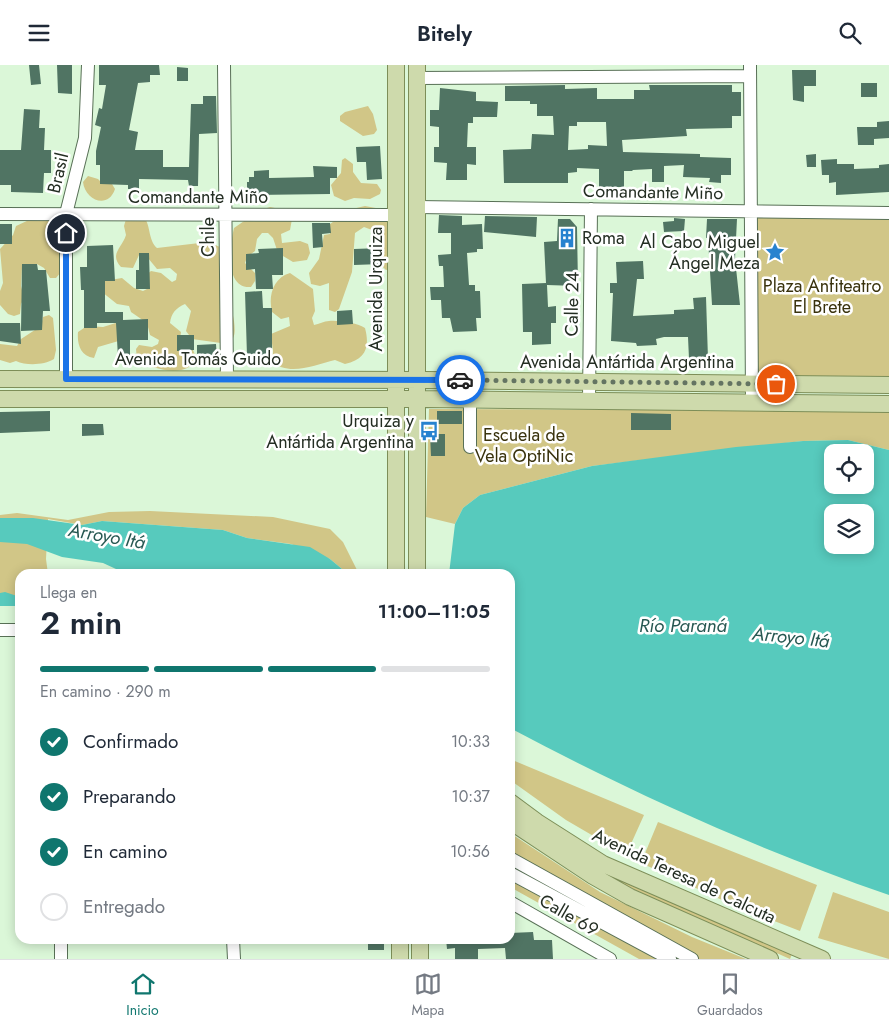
<!DOCTYPE html>
<html lang="es">
<head>
<meta charset="utf-8">
<style>
	body { margin:0; font-family:Jost,sans-serif; background:#f6f6f7; color:#1f2937; height:100vh; display:flex; flex-direction:column; font-size:19px; white-space:nowrap }
	* { box-sizing:border-box; margin:0 }
	p { font-size:16px; color:#747a83 }
	.icon { flex:none; width:28px; height:28px; fill:none; stroke:currentColor; stroke-width:2; stroke-linecap:round; stroke-linejoin:round }
	.map { position:relative; flex:1; overflow:hidden }
	.details { position:absolute; left:15px; top:504px; width:500px; height:375px; display:flex; flex-direction:column; background:#fff; border-radius:15px; box-shadow:0 2px 12px #0003 }
	.details>* { flex:none }
	.buttons { position:absolute; left:824px; top:379px; display:grid; gap:10px }
	.buttons a { display:grid; place-items:center; width:50px; height:50px; border-radius:10px; background:#fff; box-shadow:0 2px 12px #0003; font-size:25px }
	.pin { position:absolute; display:grid; place-items:center; width:42px; height:42px; color:#fff; margin:-21px; border:2px solid #fff; border-radius:50%; box-shadow:0 1px 5px #0007 }
	.courier { position:absolute; display:grid; place-items:center; width:50px; height:50px; margin:-25px; border:4px solid #1a73e8; border-radius:50%; background:#fff; color:#222; box-shadow:0 1px 6px #0007 }
	.head em { font-style:normal; font-weight:600 }
	.head div { display:flex; flex-direction:column-reverse }
	.head { display:flex; align-items:center; justify-content:space-between; height:85px; padding:0 25px }
	h1 { font-size:32px; font-weight:600; line-height:38px }
	.bar { display:grid; grid-template-columns:repeat(4,1fr); gap:8px 5px; align-content:center; height:60px; padding:0 25px }
	.bar i { height:6px; border-radius:4px; background:#e0e1e3 }
	.bar .on { background:#0f766e }
	.bar p { grid-column:span 4 }
	ol { padding:0 25px; list-style:none }
	li { display:flex; align-items:center; gap:15px; height:55px }
	li p { margin-inline-start:auto }
	li .icon { padding:5px; border-radius:50%; background:#0f766e; color:#fff; stroke-width:4 }
	li:last-child { color:#747a83 }
	li i { width:28px; height:28px; border:2px solid #e0e1e3; border-radius:50% }
	header { display:flex; justify-content:space-between; align-items:center; height:65px; padding:0 25px; background:#fff; font-size:22px; font-weight:600 }
	.dock { display:flex; justify-content:space-around; align-items:center; height:70px; border-top:1px solid #e0e1e3; background:#fff; font-size:14px; color:#747a83 }
	.dock a { display:grid; justify-items:center; gap:2px }
	.dock .on { color:#0f766e }
	.map>svg:first-child { display:block }
</style>
</head>
<body>
<header><svg class="icon" aria-label="menu" viewBox="0 0 24 24"><path d="M4 6h16M4 12h16M4 18h16"/></svg>Bitely<svg class="icon" aria-label="search" viewBox="0 0 24 24"><circle cx="10" cy="10" r="6"/><path d="M15 15l6 6"/></svg></header>
<div class="map">
<svg width="889" height="894" viewBox="0 0 889 894">
	<rect width="100%" height="100%" fill="#dbf7d8"/>
	<path fill="#d1c687" d="M368,41L373,49L377,65L374,69L363,71L340,56V51L345,47Z
		M345,93L353,99V107L361,118L377,119L381,125L380,129L370,134L354,133L345,136L334,131L331,120L341,108L342,95Z
		M88,111L98,114L103,119H112L115,124C108,145 85,135 83,117Z
		M365,141L381,144L391,156L390,204L386,205L382,201C382,186 374,178 372,165L364,162L355,168L352,207L339,244L335,247L329,245V218L320,221L311,219L309,208L319,194L324,170L330,169V159L352,144Z
		M270,142L280,144L292,154L290,165L281,169L282,178L300,176L308,179L310,188L307,195L293,197L278,188L273,173L268,168H262L257,174L255,186L247,192L245,198L255,208V216L251,222C224,224 230,180 234,163C241,158 262,144 270,142Z
		M755,151L889,152V312L754,311Z
		M52,152L67,160L61,207L56,213H50L44,203L37,199L22,203L21,221L24,233L21,239L20,249L14,251L8,249L0,240V226L3,218L0,184L13,170L16,161L29,155Z
		M144,152C151,161 148,175 157,183L208,177L220,182L234,256C235,266 236,273 228,279L192,274L186,266L191,246L185,239C176,243 171,248 170,258L181,267L179,282L182,286L193,285L196,292C190,315 151,304 137,295L136,284L139,280L152,282L158,279L159,275L150,270L147,258L131,247L129,241L117,239L102,227L104,216L122,213L134,223L143,226L147,224L146,210L151,206L161,208L172,217L176,215L177,209L170,203L157,204L148,193L139,190L133,203L121,202C109,189 122,183 126,170L124,161L126,154Z
		M290,208L313,224L315,246L312,253L314,260C319,259 324,256 329,256C338,255 358,258 365,263C370,282 366,294 345,299L335,295C314,300 289,312 271,296L273,287L271,269L290,261L289,252L281,254L272,247C268,231 273,213 290,208Z
		M49,250L53,253L56,285L54,294C44,300 27,301 16,296L10,298L0,295V279L17,281L21,274L41,261L43,252Z
		M119,257L122,275L98,282L94,293C80,291 77,279 78,267L87,261L103,262Z
		M429,344L889,346V385L848,375L803,376L592,401L480,430L463,443L455,459L426,452Z
		M150,446L273,452L330,464L343,477L359,509H348L330,494L291,479L247,473L223,465L102,456L82,460L48,454L46,494L48,509H20V537H0V450L17,448L68,455L109,447Z
		M510,694L644,750L626,790L566,755L510,715Z
		M510,742L678,840L792,889L790,894L615,816L510,750Z
		M658,757L817,820L800,866L733,840L641,798Z
		M510,768L600,827L692,872L746,894H639L510,822Z
		M833,827L889,847V894L818,873Z"/>
	<path fill="#57cabd" fill-rule="evenodd" d="M848,375L889,385V830C757,784 634,729 510,663V509H449L455,459L463,443L480,430L592,401L736,382L803,376ZM832,388H865V420H832ZM832,448H865V480H832Z
		M0,453H33L82,460L102,456L223,465L247,473L310,482L330,494L348,509H161L158,505L116,504L103,498L62,492L27,479L0,477Z
		M5,527L20,532V541H0V528Z"/>
	<path fill="#507463" fill-rule="evenodd" d="M29,0H39L41,19L31,20Z
		M57,0H72V29L58,28Z
		M99,0H159L160,10H150V17L138,18L129,65L138,67L135,85H163V102H189L191,39H203V31H216L217,68L199,69L198,121H189L188,115L139,114V124H128V120L100,119V100H96V86L101,62L95,60L99,43L102,44L106,20H99Z
		M177,2L188,3V16H177Z
		M792,5H816V21H804V37L793,35Z
		M861,18H877V32H861Z
		M565,20V24L597,23V34H634V25H650L649,20H732V27H741V51H732V63L686,64L687,71L622,75L623,87L700,89V92L731,93V110H721V118L709,117L710,113L683,112L684,100L664,101V117H652V104L633,105L632,106H624V122H599V104L577,103V107L568,108V118H504L503,85L531,84L532,69L554,70L553,51H537V39H530V36H505V21ZM577,57H606L607,81L588,80V84L568,85L569,61H577Z
		M440,23L476,27V36L498,37L497,52H473V58H468L467,82H476V100L467,99V115H446L447,98L434,97V82H439V62L430,61V45H439Z
		M24,44L40,45L39,63H45L44,85H51V108H44L43,128L11,127V120H0V85H21Z
		M889,56V73L874,74V80H858L857,62H877V57Z
		M380,81L382,114L367,115L366,97H357L356,82Z
		M816,89V102H807L806,90Z
		M837,94V99H854V104L879,103V100L889,99V127L836,130V117L829,118V110H822L821,95Z
		M313,101L337,102V113H330V129L247,130V117H249V112H254V106L269,105V113L314,112Z
		M439,150L462,151V160L482,159L483,184H477V187L467,188L469,220H475V226H480L481,253H476L477,266L453,267L450,253H442L441,235H431L430,222H444L443,201H439L438,190L451,189V168H438Z
		M485,151L537,152L536,172L484,167Z
		M674,153L685,154L684,166L664,167L663,157L674,156Z
		M558,154H570L577,162L578,221L547,220L548,242L556,241V258H551V279L532,280V267H523L522,219L546,218L544,177L557,176Z
		M707,154H737L735,194L740,240H712L708,173H706Z
		M312,158H330L331,168L322,169L323,182L313,183Z
		M0,159H12V179H0Z
		M113,180L115,216H105V247H123V255L148,254V275H130V291L118,292L116,258H97V263H84V225H81L80,202H87V181Z
		M283,183V210H272L273,224H256L255,204L246,205V189L259,188L258,184Z
		M381,183V199L354,200V184Z
		M139,188H149L150,224H136V205H139Z
		M643,196L644,214H637L633,251L674,249V245L694,244L693,233L706,232L708,294H689L688,272H664L656,274L657,280L637,281L636,278L611,276L613,228H610V218H617L616,197Z
		M22,199H37L38,205H46L50,246H43L42,265L21,266Z
		M262,226L263,243H272V291H247L245,227Z
		M352,245L353,259L337,260V246Z
		M0,258H20L21,279L0,276Z
		M177,270H194V285L177,286Z
		M216,279L217,294L197,295V280Z
		M50,346V366L0,368V347Z
		M437,346H462V359H437Z
		M631,348L671,349V365H631Z
		M82,359H103L104,370L82,371Z
		M430,369H445V391H431Z
		M533,867L534,875H552L553,894H506L505,883L478,884V894H455V883L447,884L446,874H510V868Z
		M368,874H384V885H368Z"/>
	<g fill="none" stroke-linecap="round" stroke-linejoin="round">
		<defs>
			<path id="minor" d="M224,0L227,314
				M750,0L752,337
				M417,13L750,11
				M417,142L889,148
				M0,149L396,150
				M66,314V149L85,73L88,0
				M589,335L591,144
				M470,382V334
				M0,565H20
				M510,793L692,894
				M510,808L670,894
				M510,837L610,894
				M61,874V894
				M233,874L234,894"/>
			<path id="major" d="M396,0V509
				M417,0V509
				M0,314L426,315L889,320
				M0,334H425L889,339
				M510,737L537,757L603,799L822,894
				M510,756L593,811L630,832L770,894
				M400,874V894
				M420,874V894"/>
		</defs>
		<use href="#minor" stroke="#587056" stroke-width="14"/>
		<use href="#major" stroke="#7d8e58" stroke-width="18"/>
		<use href="#minor" stroke="#fff" stroke-width="12"/>
		<use href="#major" stroke="#cedaac" stroke-width="16"/>
	</g>
	<g fill="none" stroke-linecap="round" stroke-linejoin="round">
		<path stroke="#647462" stroke-width="5" stroke-dasharray="0 9" d="M460,315L776,319"/>
		<path stroke="#1a73e8" stroke-width="6" d="M66,168V314L460,315"/>
	</g>
	<defs>
		<symbol id="building-bare" viewBox="-9 -9 18 18"><path d="M-4-6H4V6H1V3H-1V6H-4ZM-2.5-4.3h1.7v1.8h-1.7ZM.8-4.3h1.7v1.8H.8ZM-2.5-1h1.7V.8h-1.7ZM.8-1h1.7V.8H.8Z" fill="#2782cf" stroke="#fff" stroke-width="2.5" paint-order="stroke"/></symbol>
		<symbol id="sight-bare" viewBox="-9 -9 18 18"><path d="M0-6L1.8-2.2L6-1.7L2.9 1.2L3.7 5.4L0 3.3L-3.7 5.4L-2.9 1.2L-6-1.7L-1.8-2.2Z" fill="#2782cf" stroke="#fff" stroke-width="2.5" paint-order="stroke"/></symbol>
		<symbol id="bus-bare" viewBox="-9 -9 18 18"><path d="M-5-6H5V4H4V6H2V4H-2V6H-4V4H-5ZM-3.5-4V0h7V-4ZM-3.5 1.2v1.5H-2V1.2ZM2 1.2v1.5H3.5V1.2Z" fill="#2782cf" stroke="#fff" stroke-width="2.5" paint-order="stroke"/></symbol>
	</defs>
	<g fill-rule="evenodd">
		<use href="#building-bare" x="553" y="159" width="28" height="28"/>
		<use href="#sight-bare" x="761" y="173" width="28" height="28"/>
		<use href="#bus-bare" x="415" y="352" width="28" height="28"/>
	</g>
	<g text-anchor="middle" dominant-baseline="central" stroke-width="5" stroke-linejoin="round" paint-order="stroke">
		<g font-size="18" fill="#242e23" stroke="#fff">
			<text transform="translate(58 108) rotate(-77)">Brasil</text>
			<text transform="translate(653 127) rotate(1)">Comandante Miño</text>
			<text x="198" y="132">Comandante Miño</text>
			<text transform="translate(208 172) rotate(-90)">Chile</text>
			<text transform="translate(376 224) rotate(-90)">Avenida Urquiza</text>
			<text transform="translate(572 239) rotate(-89)">Calle 24</text>
			<text x="198" y="294">Avenida Tomás Guido</text>
			<text x="627" y="297">Avenida Antártida Argentina</text>
			<text transform="translate(684 811) rotate(25)">Avenida Teresa de Calcuta</text>
			<text transform="translate(569 850) rotate(30)">Calle 69</text>
		</g>
		<g font-size="18" fill="#242e23" stroke="#fff" text-anchor="end">
			<text x="582" y="173" text-anchor="start">Roma</text>
			<text x="760" y="177">Al Cabo Miguel<tspan x="760" dy="21">Ángel Meza</tspan></text>
			<text x="414" y="356">Urquiza y<tspan x="414" dy="21">Antártida Argentina</tspan></text>
		</g>
		<g font-size="18" fill="#39320d" stroke="#fff">
			<text x="822" y="221">Plaza Anfiteatro<tspan x="822" dy="21">El Brete</tspan></text>
			<text x="524" y="370">Escuela de<tspan x="524" dy="21">Vela OptiNic</tspan></text>
		</g>
		<g font-size="19" font-style="italic" fill="#275852" stroke="#fff">
			<text transform="translate(107 471) rotate(10)">Arroyo Itá</text>
			<text x="683" y="560">Río Paraná</text>
			<text transform="translate(791 572) rotate(6)">Arroyo Itá</text>
		</g>
	</g>
</svg>
<div class="buttons">
<a><svg class="icon" aria-label="locate" viewBox="0 0 24 24"><circle cx="12" cy="12" r="6"/><path d="M12 2v4M12 18v4M2 12h4M18 12h4"/></svg></a>
<a><svg class="icon" aria-label="layers" viewBox="0 0 24 24"><path d="M12 4l9 5-9 5-9-5zM3 14l9 5 9-5"/></svg></a>
</div>
<div class="pin" style="left:776px;top:319px;background:#ea580c"><svg class="icon" aria-label="bag" viewBox="0 0 24 24"><path d="M5 8h14l-1 12H6zM9 8a3 3 0 0 1 6 0"/></svg></div>
<div class="pin" style="left:66px;top:168px;background:#1f2937"><svg class="icon" aria-label="home" viewBox="0 0 24 24"><path d="M3 11l9-7 9 7M6 9v11h12V9"/></svg></div>
<div class="courier" style="left:460px;top:315px"><svg class="icon" aria-label="car" viewBox="0 0 24 24"><path d="M5 17H2v-5l4-1 3-4h7l3 4 3 1v5h-3M9 17h6M6 11h13"/><circle cx="7" cy="17" r="2"/><circle cx="17" cy="17" r="2"/></svg></div>
<section class="details">
<div class="head"><div><h1>2 min</h1><p>Llega en</p></div><em>11:00–11:05</em></div>
<div class="bar"><i class="on"></i><i class="on"></i><i class="on"></i><i></i><p>En camino · 290 m</p></div>
<ol>
<li><svg class="icon" aria-label="check" viewBox="0 0 24 24"><path d="M5 12l5 5 9-10"/></svg>Confirmado<p>10:33</p></li>
<li><svg class="icon" aria-label="check" viewBox="0 0 24 24"><path d="M5 12l5 5 9-10"/></svg>Preparando<p>10:37</p></li>
<li><svg class="icon" aria-label="check" viewBox="0 0 24 24"><path d="M5 12l5 5 9-10"/></svg>En camino<p>10:56</p></li>
<li><i></i>Entregado</li>
</ol>
</section>
</div>
<nav class="dock">
<a class="on"><svg class="icon" aria-label="home" viewBox="0 0 24 24"><path d="M3 11l9-7 9 7M6 9v11h12V9"/></svg>Inicio</a>
<a><svg class="icon" aria-label="map" viewBox="0 0 24 24"><path d="M3 6l6-2 6 2 6-2v14l-6 2-6-2-6 2zM9 4v14M15 6v14"/></svg>Mapa</a>
<a><svg class="icon" aria-label="saved" viewBox="0 0 24 24"><path d="M7 4h10v16l-5-4-5 4z"/></svg>Guardados</a>
</nav>
</body>
</html>
